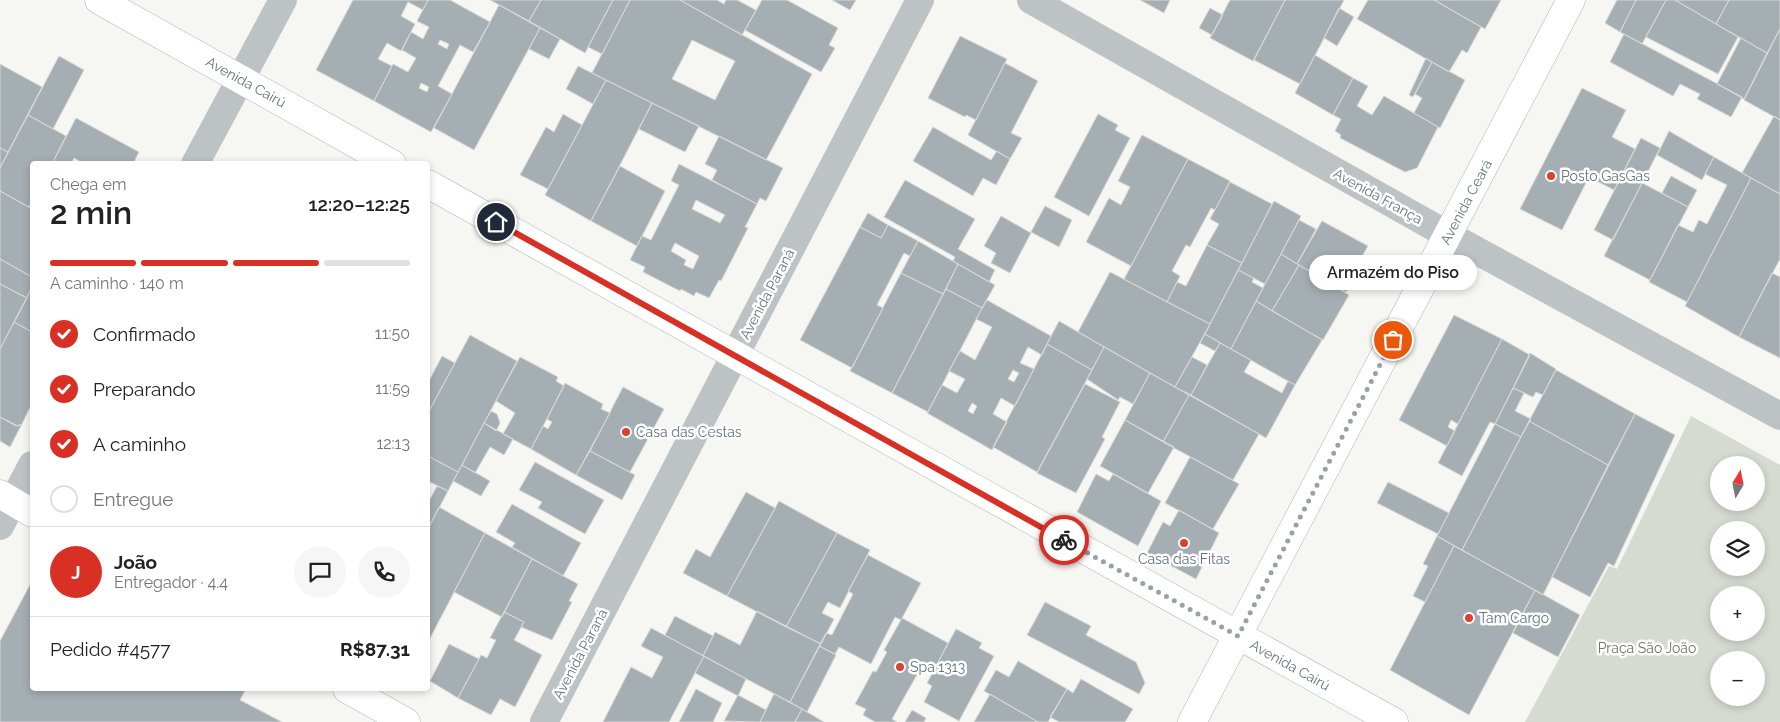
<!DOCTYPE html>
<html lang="pt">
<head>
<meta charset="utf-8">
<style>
	body { margin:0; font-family:Raleway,sans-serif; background:#f6f6f6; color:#222; height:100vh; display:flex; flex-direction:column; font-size:19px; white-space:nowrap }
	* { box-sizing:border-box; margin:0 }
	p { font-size:16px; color:#767676 }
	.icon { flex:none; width:28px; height:28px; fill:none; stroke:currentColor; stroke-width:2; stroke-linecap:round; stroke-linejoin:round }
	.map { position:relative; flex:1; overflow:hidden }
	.side { position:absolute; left:30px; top:161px; width:400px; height:530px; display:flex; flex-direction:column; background:#fff; border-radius:5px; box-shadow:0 2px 8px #0003 }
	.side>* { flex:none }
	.needle { width:32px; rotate:10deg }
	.buttons { position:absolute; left:1710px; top:456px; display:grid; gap:10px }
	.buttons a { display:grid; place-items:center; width:55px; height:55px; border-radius:50%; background:#fff; box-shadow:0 2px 8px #0003; font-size:25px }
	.pin { position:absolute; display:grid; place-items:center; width:42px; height:42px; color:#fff; margin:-21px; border:2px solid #fff; border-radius:50%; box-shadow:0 1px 5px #0007 }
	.courier { position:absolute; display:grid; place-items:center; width:50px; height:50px; margin:-25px; border:4px solid #d93025; border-radius:50%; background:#fff; color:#222; box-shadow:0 1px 6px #0007 }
	.bubble { position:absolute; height:35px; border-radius:18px; background:#fff; box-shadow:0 2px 8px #0003; font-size:16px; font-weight:600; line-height:35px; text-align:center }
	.overview em { font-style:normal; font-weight:600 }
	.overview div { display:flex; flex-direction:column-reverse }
	.overview { display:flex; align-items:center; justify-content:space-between; height:85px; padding:0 20px }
	h1 { font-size:32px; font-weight:600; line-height:38px }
	.bar { display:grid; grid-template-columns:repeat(4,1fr); gap:8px 5px; align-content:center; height:60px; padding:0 20px }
	.bar i { height:6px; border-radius:4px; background:#e0e0e0 }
	.bar .current { background:#d93025 }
	.bar p { grid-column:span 4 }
	.line { display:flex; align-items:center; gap:12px; padding:0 20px; border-top:1px solid #e0e0e0 }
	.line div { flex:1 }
	.round { display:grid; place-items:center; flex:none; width:52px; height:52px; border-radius:26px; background:#f6f6f6 }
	ol { padding:0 20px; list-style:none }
	li { display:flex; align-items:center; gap:15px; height:55px }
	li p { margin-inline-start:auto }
	li .icon { padding:5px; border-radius:50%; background:#d93025; color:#fff; stroke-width:4 }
	li:last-child { color:#767676 }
	li i { width:28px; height:28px; border:2px solid #e0e0e0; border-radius:50% }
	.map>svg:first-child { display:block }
</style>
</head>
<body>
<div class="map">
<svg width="1780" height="722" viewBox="0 0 1780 722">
	<rect width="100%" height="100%" fill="#f6f6f3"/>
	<path fill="#d6dbd2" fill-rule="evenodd" d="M1691,416L1780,465V722H1525L1609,566L1617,569ZM1719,465H1756V502H1719ZM1719,530H1756V568H1719ZM1719,595H1756V632H1719ZM1719,660H1756V698H1719Z"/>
	<path fill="#a5aeb2" stroke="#d8d7d5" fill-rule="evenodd" d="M353,0H428L423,10L408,2L401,16L415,24L401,51L387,43L378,59L392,66L374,101L316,70Z
		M428,0H450L490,22L473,52L460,45L438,86L452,94L431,132L374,101L393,64L408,72L416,58L402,50L411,32L423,39L429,27L417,21ZM440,40L449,44L447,49L438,44ZM421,83L429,87L427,92L419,88Z
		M490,0H541L529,21Z
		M541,0H613L585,53L529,21Z
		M613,0H630L602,54L588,47Z
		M630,0H680L812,74L766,160L592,73ZM692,40L735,61L715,100L672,79Z
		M680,0H717L724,4L726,0H737L756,10L742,35Z
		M762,0H787L838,28L829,45L835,48L821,72L745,30Z
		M832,0H856L850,10Z
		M1140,0H1170L1164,13Z
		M1230,0H1285L1253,61L1210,38Z
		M1285,0H1344L1300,84L1254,60Z
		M1368,0H1434L1481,27L1467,53L1462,50L1449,72L1357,19Z
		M1434,0H1501L1485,29Z
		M1617,0H1636L1620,32L1605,23Z
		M1636,0H1666L1642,44L1620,32Z
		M1666,0H1675L1738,37L1718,74L1646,37Z
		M1675,0H1729L1716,24Z
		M1729,0H1780V29L1767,53L1716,24Z
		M499,5L540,28L474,150L434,128Z
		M1210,8L1223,15L1212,35L1199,28Z
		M1339,8L1354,17L1337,46L1324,38Z
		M540,28L560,39L549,59L529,49Z
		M1780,29V120L1744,100Z
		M1624,34L1742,97L1731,117L1697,99L1700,94L1680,84L1673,96L1610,62Z
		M960,36L1007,59L976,120L966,115L965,117L928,98Z
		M1741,38L1767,53L1744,99L1717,84Z
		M1315,55L1353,78L1333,115L1295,93Z
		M59,56L84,70L53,129L28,115Z
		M1426,58L1432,62L1413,97L1409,95Z
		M1432,62L1465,80L1440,128L1414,113L1422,98L1415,94Z
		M1005,63L1038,81L1011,133L1022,138L1010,159L968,135Z
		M0,64L42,87L8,152L0,148Z
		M578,66L606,80L593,104L566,89Z
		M1353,78L1368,86L1357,106L1372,115L1384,96L1438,127L1417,168L1405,172L1340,138L1341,135L1335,131L1341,119L1333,115Z
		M606,80L652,103L591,221L545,195Z
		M1582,88L1626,110L1612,137L1635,149L1614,190L1589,177L1562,230L1520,209Z
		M652,103L699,126L685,152L639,129Z
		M563,114L582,125L548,189L520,175L546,127L554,132Z
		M1098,114L1118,125L1115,130L1130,138L1089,216L1054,197Z
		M28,115L66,136L52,164H32V200L29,207L0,191V168Z
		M1774,116L1780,120V194L1742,173Z
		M76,118L139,152L133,164H85L74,158L71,164H52Z
		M933,127L991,160L997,151L1010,159L996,185L983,178L973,196L913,161Z
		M1669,131L1714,157L1702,180L1657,155Z
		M1142,135L1188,159L1131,266L1086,242L1109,198L1121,205L1130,187L1118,181Z
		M719,136L783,168L766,201L760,198L757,204L712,180L717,170L705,164Z
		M1641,138L1660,148L1613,240L1594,230Z
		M0,148L8,152L0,168Z
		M1714,157L1751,178L1687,302L1649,282L1678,225L1693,232L1699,220L1707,224L1727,185L1705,174Z
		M1188,159L1230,181L1215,210L1211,208L1190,247L1186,245L1172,271L1180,276L1167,302L1124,279Z
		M679,164L757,204L745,227L748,228L721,281L719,280L709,298L696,292L694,296L681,289L680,291L643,272L645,267L630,260L642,236L651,240L679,185L671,181ZM696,200L725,215L720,223L692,209ZM675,243L699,256L693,269L684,265L686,260L671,251Z
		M620,166L665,191L637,246L591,221Z
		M1671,176L1697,190L1688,207L1662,193Z
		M1751,178L1780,194V259L1739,337L1685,306Z
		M905,180L975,219L958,249L995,270L989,282L953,261L955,257L884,217Z
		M1230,182L1272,204L1242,263L1207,245L1219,224L1210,219Z
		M1642,183L1688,207L1650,280L1604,256Z
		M0,191L32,209V277L0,259Z
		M1274,201L1301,216L1265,284L1238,270Z
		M1045,206L1072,220L1059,247L1031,232Z
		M868,213L888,225L881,238L860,227Z
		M1001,216L1031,233L1010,273L991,263L996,253L984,246Z
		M1299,220L1316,229L1297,264L1281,254Z
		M1322,221L1368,246L1355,268L1359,270L1346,292L1297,264Z
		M888,225L918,241L910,256L904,253L877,305L883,308L852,368L800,340L860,227L881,238Z
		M918,241L958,264L943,294L901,273Z
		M1207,245L1242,263L1210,324L1167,302L1177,282L1186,286Z
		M1281,254L1299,265L1272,311L1256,301Z
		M0,259L32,277V287L27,298L0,284Z
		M958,264L995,285L982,308L946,289Z
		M1299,265L1349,295L1323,340L1272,311Z
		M1238,270L1254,278L1252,282L1263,288L1231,349L1205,334Z
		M1110,272L1210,324L1175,387L1078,332Z
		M901,273L943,294L892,393L850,371Z
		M1772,273L1780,277V358L1739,337Z
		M0,284L27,298L0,349Z
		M32,287V332L14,322Z
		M946,289L982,308L928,412L892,393Z
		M987,300L1051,336L1042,355L1028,347L1020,363L1034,369L1015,406L1001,398L993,414L1007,422L992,450L927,413L942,385L957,393L965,379L949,371L960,351L975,360L992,327L976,319ZM1013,370L1019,373L1014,382L1008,379ZM972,403L977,406L973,414L968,411Z
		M1256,301L1322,340L1295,385L1231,349Z
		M1454,315L1502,339L1458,424L1451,420L1448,427L1455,431L1447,446L1399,420Z
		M1059,321L1104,347L1092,370L1047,344Z
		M14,322L32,332V403L22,424L18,426L0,417V349Z
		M1205,334L1220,343L1215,351L1200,343Z
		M470,335L517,361L458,472L428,456V413Z
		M1502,339L1530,355L1495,424L1490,422L1462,476L1438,463Z
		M1220,343L1251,360L1244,372L1282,393L1288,381L1295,385L1266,438L1191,395Z
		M1047,344L1092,370L1037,472L993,447Z
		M1104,347L1150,373L1133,404L1120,397L1118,400L1087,379Z
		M1530,353L1556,369L1543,395L1536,392L1533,397L1513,388Z
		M442,356L455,363L428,413V383Z
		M520,357L558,377L556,381L564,386L531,449L503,434L515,413L496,401Z
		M1192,357L1207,365L1191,395L1175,387Z
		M1556,370L1635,414L1608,465L1529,421Z
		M1150,373L1189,395L1163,442L1125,420Z
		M565,383L603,404L601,409L610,413L576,475L531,449L543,426L548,429L552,422L547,419Z
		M1085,384L1120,402L1102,437L1105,439L1076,493L1037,473Z
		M623,387L664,409L630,472L590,451Z
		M1513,388L1524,393L1515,411L1531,419L1521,437L1495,424Z
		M1189,395L1259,434L1233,480L1163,442Z
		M491,411L497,414L500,423L496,431L484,423Z
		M1635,414L1675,435L1614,566L1608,563L1590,597L1552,577Z
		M0,417L16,426L22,424L10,447L0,441Z
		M1125,420L1174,447L1148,493L1100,466Z
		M1529,421L1608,465L1543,595L1462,550Z
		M484,423L513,439L504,455L490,447L475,473L462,465Z
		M1495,424L1521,437L1462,550L1437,536Z
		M590,451L635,475L622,500L576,475Z
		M428,456L458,472L448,491L428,481Z
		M1190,457L1239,484L1213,529L1165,503Z
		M535,462L604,500L585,534L538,508L542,502L519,490Z
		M462,465L490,481L481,496L453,481Z
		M1096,474L1109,481L1113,474L1161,501L1138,546L1077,512Z
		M1388,482L1449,513L1438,534L1377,503Z
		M437,486L448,491L428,529V503Z
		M746,492L775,508L727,596L683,573L696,549L710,557Z
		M779,501L837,533L786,627L727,596Z
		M512,504L581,543L563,576L512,547L515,543L496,532Z
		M439,507L485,533L428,642V529Z
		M1179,510L1219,533L1196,579L1147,553L1163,522L1170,526Z
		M485,533L532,559L502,617L454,592Z
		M837,533L870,550L840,608L828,602L822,613L834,619L821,644L786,627Z
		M1437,536L1454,546L1425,602L1413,596L1428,566L1423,564Z
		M1454,546L1535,590L1469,715L1390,670Z
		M868,555L921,583L901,620L895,617L871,664L839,647L835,654L819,646L826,633L832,635L853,594L848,591Z
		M532,559L578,584L569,601L572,602L552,640L521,627L524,622L504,612Z
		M32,581V689H246L240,700L282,722H0V641Z
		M1535,590L1580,615L1558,657L1513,633Z
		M1045,602L1091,626L1086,635L1136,662L1145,683L1139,694L1027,635Z
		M757,611L821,644L790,702L703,656L715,632L740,645Z
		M504,612L524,622L514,640L542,655L515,707L500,699L491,715L458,698L481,655L487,658L496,640L490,638Z
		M675,616L713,636L703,656L665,635Z
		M902,618L948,643L934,670L923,664L892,719L897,722H875L863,715L866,709L855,704L873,671L876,672L887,652L884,650Z
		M651,628L704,656L669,722H603L631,667L652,678L663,657L641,646Z
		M956,629L982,643L979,648L994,656L959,721L924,702L932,686L927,683Z
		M449,644L479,659L458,698L430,681Z
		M819,646L836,655L807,712L790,702Z
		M704,656L746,679L738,696L695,673Z
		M1018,661L1067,689L1048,722H1038L984,691L996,670L1009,677Z
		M1081,679L1133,709L1125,722H1059L1050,717L1067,689L1073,693Z
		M696,689L722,703L713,722H679Z
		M774,694L802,709L795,722H760Z
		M990,694L1038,722H974Z
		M738,695L766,710L760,722L724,721Z
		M802,709L807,712L824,722H795Z
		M912,710L926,718L924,722H905Z"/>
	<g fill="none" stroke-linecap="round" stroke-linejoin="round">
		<defs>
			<path id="secondary" d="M99,0L392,164
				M428,184L1394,722
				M0,494L32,513
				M347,689L406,722
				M1192,722L1571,0"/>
		</defs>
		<use href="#secondary" stroke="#afb6b9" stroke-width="29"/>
		<path stroke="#bdc2c4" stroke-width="28" d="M1031,0L1448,235L1780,416
			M195,164L283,0
			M0,526L32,465
			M544,722L920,0"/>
		<use href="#secondary" stroke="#fff" stroke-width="28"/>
	</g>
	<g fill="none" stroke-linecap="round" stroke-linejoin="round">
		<path stroke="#96a2a6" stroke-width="5" stroke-dasharray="0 9" d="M1064,540L1238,636L1393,340"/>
		<path stroke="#d93025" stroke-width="6" d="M496,222L1064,540"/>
	</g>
	<g fill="#d94130" stroke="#fff" stroke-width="2">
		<circle cx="1551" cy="176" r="5"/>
		<circle cx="626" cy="432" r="5"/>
		<circle cx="1184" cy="543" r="5"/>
		<circle cx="1469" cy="618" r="5"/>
		<circle cx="900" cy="667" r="5"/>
	</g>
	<g text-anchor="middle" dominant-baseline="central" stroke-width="5" stroke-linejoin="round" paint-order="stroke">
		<g font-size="14" fill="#63757c" stroke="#fff">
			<text transform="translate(246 82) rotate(29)">Avenida Cairú</text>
			<text transform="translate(1378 196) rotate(29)">Avenida França</text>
			<text transform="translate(1466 202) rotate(-62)">Avenida Ceará</text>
			<text transform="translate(767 294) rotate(-62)">Avenida Paraná</text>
			<text transform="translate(580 654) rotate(-62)">Avenida Paraná</text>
			<text transform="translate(1290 665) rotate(29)">Avenida Cairú</text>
		</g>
		<g font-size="14" fill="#63757c" stroke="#fff" text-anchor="start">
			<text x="1561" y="176">Posto GasGas</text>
			<text x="636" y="432">Casa das Cestas</text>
			<text x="1184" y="559" text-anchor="middle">Casa das Fitas</text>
			<text x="1479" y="618">Tam Cargo</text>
			<text x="910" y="667">Spa 1313</text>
		</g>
		<g font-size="14" fill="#6c7a65" stroke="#fff">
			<text x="1647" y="648">Praça São João</text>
		</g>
	</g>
</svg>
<div class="buttons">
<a><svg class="needle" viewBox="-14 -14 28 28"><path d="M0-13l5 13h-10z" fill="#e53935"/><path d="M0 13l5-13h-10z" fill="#767676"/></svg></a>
<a><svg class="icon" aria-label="layers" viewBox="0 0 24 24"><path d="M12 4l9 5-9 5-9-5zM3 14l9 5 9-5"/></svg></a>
<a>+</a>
<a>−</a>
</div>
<div class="pin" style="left:1393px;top:340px;background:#ea580c"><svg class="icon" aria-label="bag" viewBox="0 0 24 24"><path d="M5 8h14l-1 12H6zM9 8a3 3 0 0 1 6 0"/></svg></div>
<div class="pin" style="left:496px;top:222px;background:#1f2937"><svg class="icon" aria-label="home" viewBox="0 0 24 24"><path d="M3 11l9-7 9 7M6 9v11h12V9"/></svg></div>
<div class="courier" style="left:1064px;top:540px"><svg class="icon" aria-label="bike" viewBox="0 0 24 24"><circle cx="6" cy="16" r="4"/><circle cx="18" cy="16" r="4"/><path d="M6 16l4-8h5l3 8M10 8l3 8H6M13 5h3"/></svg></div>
<div class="bubble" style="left:1309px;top:255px;width:168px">Armazém do Piso</div>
<section class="side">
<div class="overview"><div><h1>2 min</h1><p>Chega em</p></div><em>12:20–12:25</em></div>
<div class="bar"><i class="current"></i><i class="current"></i><i class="current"></i><i></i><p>A caminho · 140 m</p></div>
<ol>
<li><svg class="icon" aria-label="check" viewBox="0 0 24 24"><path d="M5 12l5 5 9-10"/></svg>Confirmado<p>11:50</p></li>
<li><svg class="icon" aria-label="check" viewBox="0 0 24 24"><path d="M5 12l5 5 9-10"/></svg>Preparando<p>11:59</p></li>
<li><svg class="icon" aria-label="check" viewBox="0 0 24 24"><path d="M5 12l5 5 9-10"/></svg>A caminho<p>12:13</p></li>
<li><i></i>Entregue</li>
</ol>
<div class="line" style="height:90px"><b class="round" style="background:#d93025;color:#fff">J</b><div><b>João</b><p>Entregador · 4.4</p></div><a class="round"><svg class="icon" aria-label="chat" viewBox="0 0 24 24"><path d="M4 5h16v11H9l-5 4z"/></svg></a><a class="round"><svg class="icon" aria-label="phone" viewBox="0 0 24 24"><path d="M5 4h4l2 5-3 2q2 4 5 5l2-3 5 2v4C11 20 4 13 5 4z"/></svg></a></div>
<div class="line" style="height:65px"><div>Pedido #4577</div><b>R$87.31</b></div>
</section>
</div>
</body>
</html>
